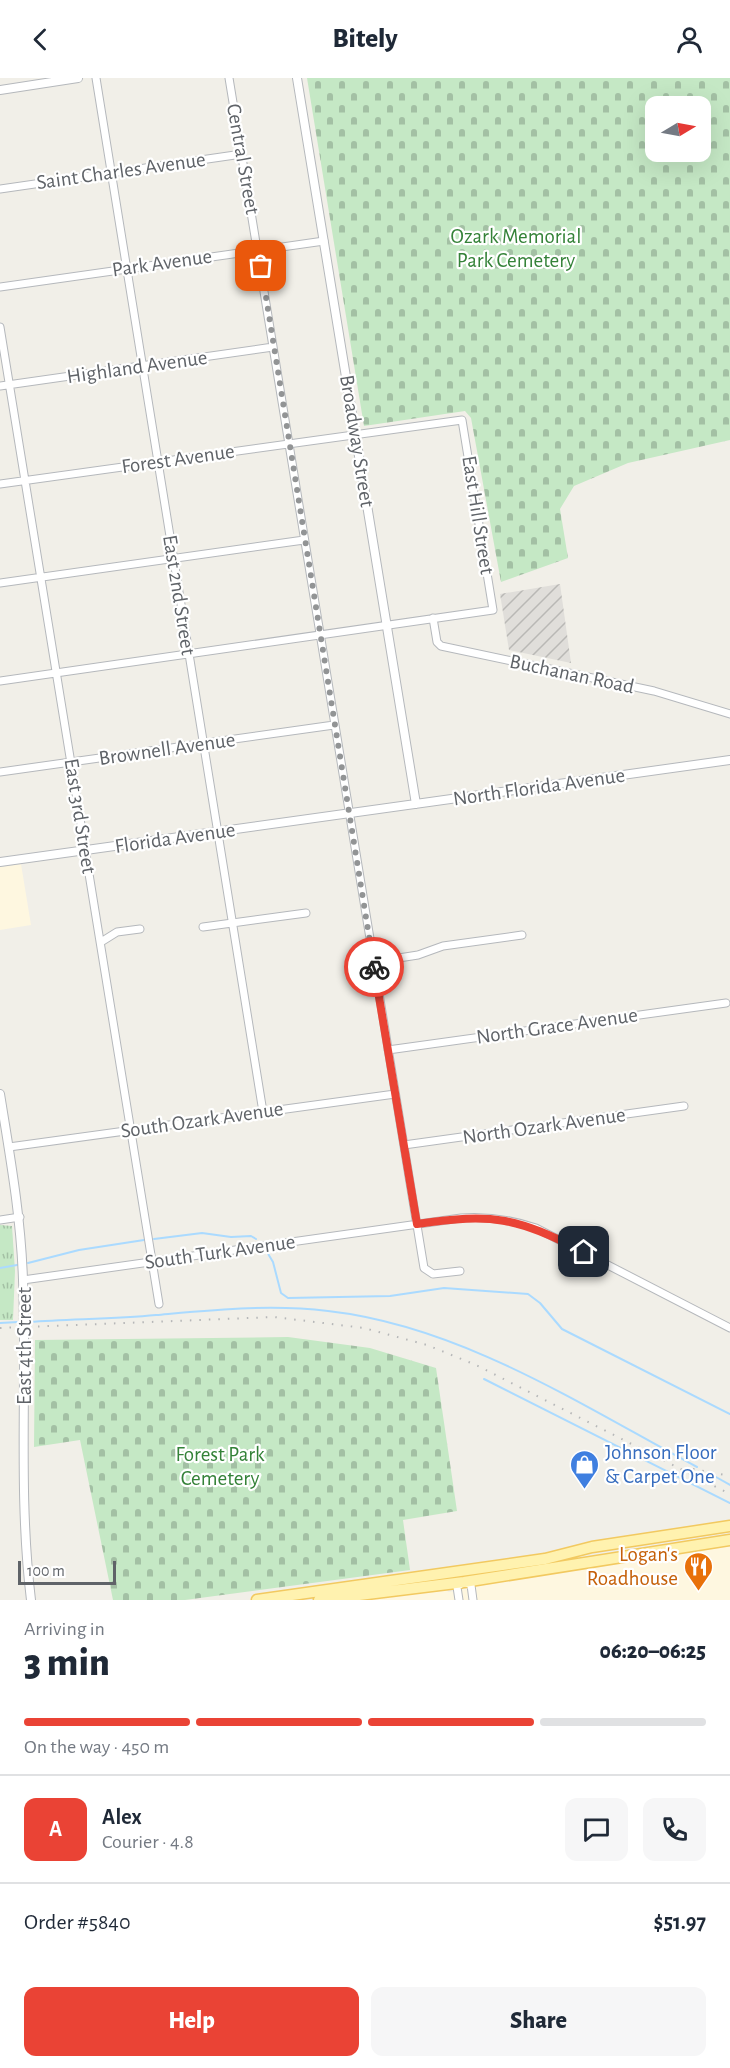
<!DOCTYPE html>
<html lang="en">
<head>
<meta charset="utf-8">
<style>
	body { margin:0; font-family:"Alegreya Sans",sans-serif; background:#f6f6f7; color:#1f2937; height:100vh; display:flex; flex-direction:column; font-size:22px; white-space:nowrap }
	* { box-sizing:border-box; margin:0 }
	p { font-size:20px; color:#747a83 }
	.icon { flex:none; width:33px; height:33px; fill:none; stroke:currentColor; stroke-width:2; stroke-linecap:round; stroke-linejoin:round }
	.map { position:relative; height:1522px; overflow:hidden }
	.details { display:flex; flex-direction:column; background:#fff; flex:1 }
	.details>* { flex:none }
	.needle { width:39px; rotate:80deg }
	.buttons { position:absolute; left:645px; top:18px; display:grid; gap:12px }
	.buttons a { display:grid; place-items:center; width:66px; height:66px; border-radius:12px; background:#fff; box-shadow:0 6px 24px #0002; font-size:30px }
	.scale { position:absolute; left:18px; bottom:15px; width:98px; box-sizing:border-box; padding-left:6px; border:3px solid #5f6368; border-top:0; font-size:16px; line-height:21px; white-space:nowrap; color:#5f6368; -webkit-text-stroke:4px #fff; paint-order:stroke }
	.pin { position:absolute; display:grid; place-items:center; width:51px; height:51px; color:#fff; margin:-26px; border-radius:12px; box-shadow:0 3px 9px #0006 }
	.courier { position:absolute; display:grid; place-items:center; width:60px; height:60px; margin:-30px; border:4px solid #ea4335; border-radius:50%; background:#fff; color:#222; box-shadow:0 2px 8px #0007 }
	.summary em { font-style:normal; font-weight:800 }
	.summary div { display:flex; flex-direction:column-reverse }
	.summary { display:flex; align-items:center; justify-content:space-between; height:102px; padding:0 24px }
	h1 { font-size:39px; font-weight:800; line-height:45px }
	.bar { display:grid; grid-template-columns:repeat(4,1fr); gap:9px 6px; align-content:center; height:72px; padding:0 24px }
	.bar i { height:8px; border-radius:4px; background:#e0e1e3 }
	.bar .selected { background:#ea4335 }
	.bar p { grid-column:span 4 }
	.line { display:flex; align-items:center; gap:15px; padding:0 24px; border-top:2px solid #e0e1e3 }
	.line div { flex:1 }
	.round { display:grid; place-items:center; flex:none; width:63px; height:63px; border-radius:12px; background:#f6f6f7 }
	.primary-button { display:flex; gap:12px; margin-top:auto; padding:12px 24px }
	.primary-button a { flex:1; height:69px; border-radius:12px; background:#ea4335; color:#fff; font-size:24px; font-weight:800; line-height:69px; text-align:center }
	.primary-button a+a { background:#f6f6f7; color:#1f2937 }
	header { display:flex; justify-content:space-between; align-items:center; height:78px; padding:0 24px; background:#fff; font-size:27px; font-weight:800 }
	.map>svg:first-child { display:block }
</style>
</head>
<body>
<header><svg class="icon" aria-label="back" viewBox="0 0 24 24"><path d="M15 5l-7 7 7 7"/></svg>Bitely<svg class="icon" aria-label="person" viewBox="0 0 24 24"><circle cx="12" cy="8" r="4"/><path d="M4 21q1-7 8-7t8 7"/></svg></header>
<div class="map">
<svg width="730" height="1522" viewBox="0 0 730 1522">
	<defs>
		<pattern id="industrial-furrows" width="10" height="10" patternUnits="userSpaceOnUse" patternTransform="scale(1.5)"><rect width="10" height="10" fill="#e0deda"/><path d="M-1 1l2-2M0 10L10 0M9 11l2-2" fill="none" stroke="#b9b8b5"/></pattern>
		<pattern id="cemetery-stones" width="16" height="16" patternUnits="userSpaceOnUse" patternTransform="scale(1.5)"><rect width="16" height="16" fill="#c5e8c5"/><path d="M2 7V4a2 2 0 0 1 4 0v3zM10 15v-3a2 2 0 0 1 4 0v3z" fill="#a3c0a4"/></pattern>
		<pattern id="park-tufts" width="24" height="20" patternUnits="userSpaceOnUse" patternTransform="scale(1.5)"><rect width="24" height="20" fill="#c5e8c5"/><path d="M3 7l-1-3M5 7V3M7 7l1-3M15 17l-1-3M17 17v-4M19 17l1-3" fill="none" stroke="#a3c0a4"/></pattern>
	</defs>
	<rect width="100%" height="100%" fill="#f1efe8"/>
	<path fill="#fef7e0" d="M21,786L31,847L0,852V789Z
		M730,1468V1522H360L443,1511L449,1514L475,1509V1507Z"/>
	<path fill="url(#industrial-furrows)" d="M560,506L571,585L509,572L500,516Z"/>
	<path fill="url(#cemetery-stones)" fill-rule="evenodd" d="M307,0H730V362L628,385L574,408L560,431L568,480L501,504L471,340L465,333L364,348ZM700,28V74H656V28Z
		M288,1259L370,1270L436,1290L457,1433L403,1442L410,1492L185,1522H113L80,1362L34,1369L35,1262Z"/>
	<path fill="url(#park-tufts)" d="M0,1147L12,1148L15,1193L13,1242H0Z"/>
	<g fill="none" stroke-linecap="round" stroke-linejoin="round">
		<path stroke="#aadaff" stroke-width="2" d="M154,1161L202,1155L231,1159L251,1158L256,1161
			M267,1174L273,1184L281,1215L288,1220L390,1218L444,1210L528,1216L540,1225L562,1251L730,1336
			M28,1185L79,1172L144,1162
			M0,1190L17,1187
			M29,1244C72,1241 114,1241 156,1237C213,1232 270,1226 328,1233C461,1248 581,1327 697,1389
			M0,1245L18,1244
			M484,1301L730,1425
			M716,1399L730,1407"/>
		<defs>
			<path id="minor" d="M96,0L263,1034
				M229,0L424,1190L433,1196L460,1193
				M0,111L242,76
				M0,209L324,163
				M0,249L159,1226
				M0,308L273,269
				M0,406L462,342L493,532L0,603
				M0,505L304,462
				M433,540L437,564L441,568L654,613L730,636
				M0,694L334,647
				M203,849L306,835
				M101,864L117,854L140,851
				M373,884L418,877L443,868L522,857
				M388,972L726,925
				M404,1067L684,1028
				M9,1069L395,1016
				M0,1142L20,1139
				M23,1202L461,1140C487,1138 512,1142 536,1150L730,1250
				M459,1522L457,1509L464,1504L471,1507L473,1522"/>
			<path id="tertiary" d="M297,0L416,726
				M0,12L78,0
				M0,784L730,682
				M0,1016C10,1078 21,1139 23,1202C27,1308 18,1416 31,1522"/>
			<path id="primary" d="M257,1522L545,1481L592,1469L730,1448
				M319,1522L464,1504L730,1462"/>
		</defs>
		<use href="#minor" stroke="#b5b8bc" stroke-width="9"/>
		<use href="#tertiary" stroke="#b5b8bc" stroke-width="10"/>
		<use href="#primary" stroke="#f2c960" stroke-width="13"/>
		<use href="#minor" stroke="#fff" stroke-width="7"/>
		<use href="#tertiary" stroke="#fff" stroke-width="8"/>
		<use href="#primary" stroke="#fff2af" stroke-width="10"/>
		<path stroke="#b6b7b8" stroke-width="2" stroke-dasharray="1.5 8" stroke-linecap="butt" d="M0,1250L274,1239L364,1250L427,1267L476,1287L730,1416
			M693,1391L730,1398"/>
	</g>
	<g fill="none" stroke-linecap="round" stroke-linejoin="round">
		<path stroke="#929495" stroke-width="6" stroke-dasharray="0 10.8" d="M261,188L374,889"/>
		<path stroke="#ea4335" stroke-width="8" d="M374,889L417,1146C494,1135 515,1139 584,1174"/>
	</g>
	<defs>
		<symbol id="shop-pin" viewBox="-11 -11 22 30"><path d="M0 17L-7.5 6A9.5 9.5 0 1 1 7.5 6Z" fill="#3f7fe0" stroke="#fff"/><path d="M-5-2.5h2.3a2.7 3.5 0 0 1 5.4 0H5L5.5 6h-11ZM-1.5-2.5h3a1.5 2.3 0 0 0-3 0Z" fill="#fff"/></symbol>
		<symbol id="restaurant-pin" viewBox="-11 -11 22 30"><path d="M0 17L-7.5 6A9.5 9.5 0 1 1 7.5 6Z" fill="#e8710a" stroke="#fff"/><path d="M-5-6h1v4h1v-4h1v4h1v-4h1v5L-1.5 .5V6h-2V.5L-5-1ZM5-6V6H3V1.5H1.5Q1.5-4 5-6Z" fill="#fff"/></symbol>
	</defs>
	<g fill-rule="evenodd">
		<use href="#shop-pin" x="568" y="1370" width="33" height="45"/>
		<use href="#restaurant-pin" x="682" y="1472" width="33" height="45"/>
	</g>
	<g text-anchor="middle" dominant-baseline="central" stroke-width="4.5" stroke-linejoin="round" paint-order="stroke">
		<g font-size="21" fill="#5f6368" stroke="#fff">
			<text transform="translate(243 81) rotate(80)">Central Street</text>
			<text transform="translate(121 93) rotate(-8)">Saint Charles Avenue</text>
			<text transform="translate(162 185) rotate(-8)">Park Avenue</text>
			<text transform="translate(137 289) rotate(-8)">Highland Avenue</text>
			<text transform="translate(357 363) rotate(81)">Broadway Street</text>
			<text transform="translate(178 381) rotate(-8)">Forest Avenue</text>
			<text transform="translate(478 437) rotate(81)">East Hill Street</text>
			<text transform="translate(179 517) rotate(81)">East 2nd Street</text>
			<text transform="translate(572 596) rotate(12)">Buchanan Road</text>
			<text transform="translate(167 671) rotate(-8)">Brownell Avenue</text>
			<text transform="translate(539 709) rotate(-8)">North Florida Avenue</text>
			<text transform="translate(80 738) rotate(81)">East 3rd Street</text>
			<text transform="translate(175 760) rotate(-8)">Florida Avenue</text>
			<text transform="translate(557 948) rotate(-8)">North Grace Avenue</text>
			<text transform="translate(202 1042) rotate(-8)">South Ozark Avenue</text>
			<text transform="translate(544 1048) rotate(-8)">North Ozark Avenue</text>
			<text transform="translate(220 1174) rotate(-8)">South Turk Avenue</text>
			<text transform="translate(24 1268) rotate(-90)">East 4th Street</text>
		</g>
		<g font-size="21" fill="#348238" stroke="#fff">
			<text x="516" y="158">Ozark Memorial<tspan x="516" dy="24">Park Cemetery</tspan></text>
			<text x="220" y="1376">Forest Park<tspan x="220" dy="24">Cemetery</tspan></text>
		</g>
		<g font-size="21" fill="#366cbe" stroke="#fff" text-anchor="start">
			<text x="605" y="1374">Johnson Floor<tspan x="605" dy="24">&amp; Carpet One</tspan></text>
		</g>
		<g font-size="21" fill="#c56008" stroke="#fff" text-anchor="end">
			<text x="678" y="1476">Logan's<tspan x="678" dy="24">Roadhouse</tspan></text>
		</g>
	</g>
</svg>
<div class="buttons">
<a><svg class="needle" viewBox="-14 -14 28 28"><path d="M0-13l5 13h-10z" fill="#e53935"/><path d="M0 13l5-13h-10z" fill="#747a83"/></svg></a>
</div>
<div class="scale">100 m</div>
<div class="pin" style="left:261px;top:188px;background:#ea580c"><svg class="icon" aria-label="bag" viewBox="0 0 24 24"><path d="M5 8h14l-1 12H6zM9 8a3 3 0 0 1 6 0"/></svg></div>
<div class="pin" style="left:584px;top:1174px;background:#1f2937"><svg class="icon" aria-label="home" viewBox="0 0 24 24"><path d="M3 11l9-7 9 7M6 9v11h12V9"/></svg></div>
<div class="courier" style="left:374px;top:889px"><svg class="icon" aria-label="bike" viewBox="0 0 24 24"><circle cx="6" cy="16" r="4"/><circle cx="18" cy="16" r="4"/><path d="M6 16l4-8h5l3 8M10 8l3 8H6M13 5h3"/></svg></div>
</div>
<section class="details">
<div class="summary"><div><h1>3 min</h1><p>Arriving in</p></div><em>06:20–06:25</em></div>
<div class="bar"><i class="selected"></i><i class="selected"></i><i class="selected"></i><i></i><p>On the way · 450 m</p></div>
<div class="line" style="height:108px"><b class="round" style="background:#ea4335;color:#fff">A</b><div><b>Alex</b><p>Courier · 4.8</p></div><a class="round"><svg class="icon" aria-label="chat" viewBox="0 0 24 24"><path d="M4 5h16v11H9l-5 4z"/></svg></a><a class="round"><svg class="icon" aria-label="phone" viewBox="0 0 24 24"><path d="M5 4h4l2 5-3 2q2 4 5 5l2-3 5 2v4C11 20 4 13 5 4z"/></svg></a></div>
<div class="line" style="height:78px"><div>Order #5840</div><b>$51.97</b></div>
<div class="primary-button"><a>Help</a><a>Share</a></div>
</section>
</body>
</html>
